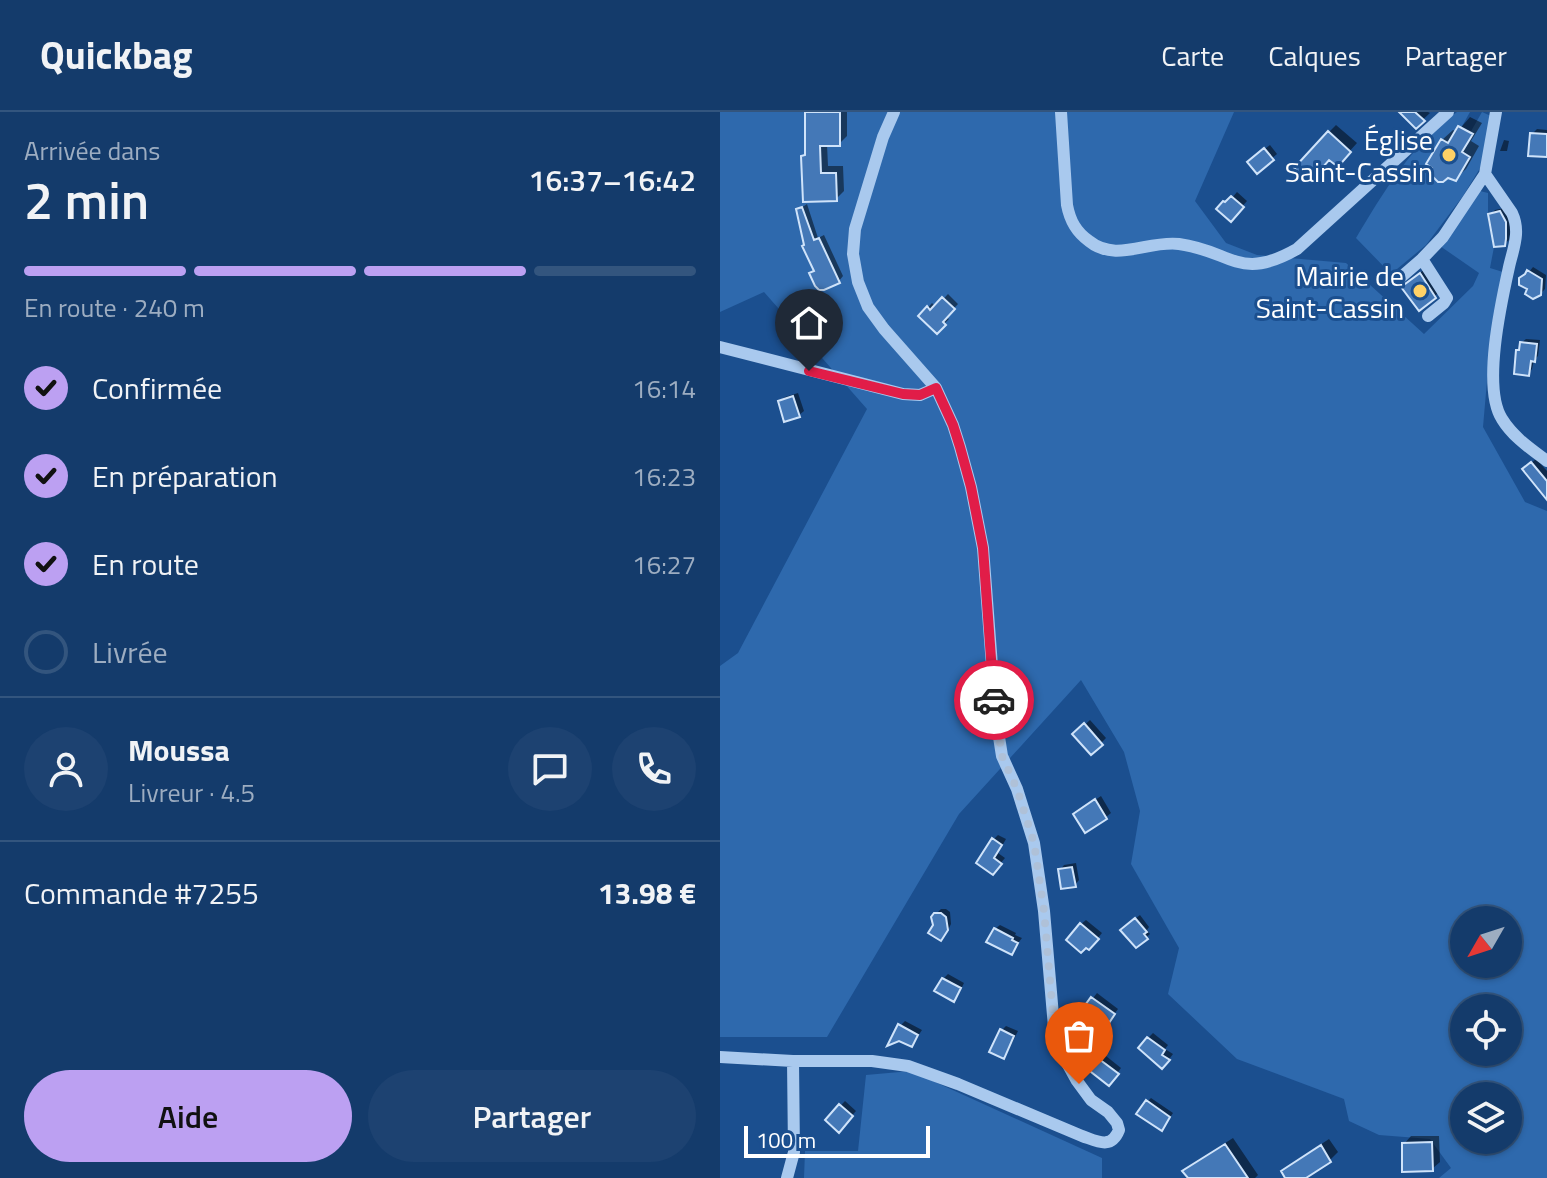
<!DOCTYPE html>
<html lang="fr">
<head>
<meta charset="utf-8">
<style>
	body { margin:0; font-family:"Titillium Web",sans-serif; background:#1d4271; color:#f1f3f6; height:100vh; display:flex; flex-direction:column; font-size:30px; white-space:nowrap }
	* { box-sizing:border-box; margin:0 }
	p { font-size:26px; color:#9dadc1 }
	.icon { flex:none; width:44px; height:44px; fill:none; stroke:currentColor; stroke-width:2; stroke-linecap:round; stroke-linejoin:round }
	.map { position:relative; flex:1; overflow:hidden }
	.drawer { display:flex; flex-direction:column; background:#143b6b; width:720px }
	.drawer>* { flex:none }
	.needle { width:52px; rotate:231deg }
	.fabs { position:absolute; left:730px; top:794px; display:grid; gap:16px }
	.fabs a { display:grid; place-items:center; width:72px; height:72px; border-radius:50%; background:#143b6b; box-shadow:0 2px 6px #0004,0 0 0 2px #33557e; font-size:40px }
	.scale { position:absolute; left:24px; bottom:20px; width:186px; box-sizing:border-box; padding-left:8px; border:4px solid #fff; border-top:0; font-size:22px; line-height:28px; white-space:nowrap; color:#fff; -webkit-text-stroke:6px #1b4f8f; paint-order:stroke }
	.pin { position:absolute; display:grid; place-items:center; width:68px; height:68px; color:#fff; margin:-82px -34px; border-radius:50% 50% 50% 0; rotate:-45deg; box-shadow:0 0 8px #0007 }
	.pin .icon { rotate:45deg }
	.courier { position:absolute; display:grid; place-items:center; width:80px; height:80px; margin:-40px; border:6px solid #e11d48; border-radius:50%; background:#fff; color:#222; box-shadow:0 2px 10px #0007 }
	.summary em { font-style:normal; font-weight:600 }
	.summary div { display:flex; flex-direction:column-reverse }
	.summary { display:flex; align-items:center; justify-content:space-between; height:136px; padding:0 24px }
	h1 { font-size:52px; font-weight:600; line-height:60px }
	.bar { display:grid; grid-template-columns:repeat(4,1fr); gap:12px 8px; align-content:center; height:96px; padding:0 24px }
	.bar i { height:10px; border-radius:6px; background:#33557e }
	.bar .current { background:#bca0f2 }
	.bar p { grid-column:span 4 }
	.line { display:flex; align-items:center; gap:20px; padding:0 24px; border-top:2px solid #33557e }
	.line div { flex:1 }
	.round { display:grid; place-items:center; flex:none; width:84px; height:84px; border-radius:42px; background:#1d4271 }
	ol { padding:0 24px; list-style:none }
	li { display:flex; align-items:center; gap:24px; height:88px }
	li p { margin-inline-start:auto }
	li .icon { padding:8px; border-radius:50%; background:#bca0f2; color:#111; stroke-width:4 }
	li:last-child { color:#9dadc1 }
	li i { width:44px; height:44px; border:4px solid #33557e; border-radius:50% }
	.cta { display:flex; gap:16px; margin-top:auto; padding:16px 24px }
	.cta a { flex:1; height:92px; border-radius:48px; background:#bca0f2; color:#111; font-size:32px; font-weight:600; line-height:92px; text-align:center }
	.cta a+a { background:#1d4271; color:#f1f3f6 }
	header { display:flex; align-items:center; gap:48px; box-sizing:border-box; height:112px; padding:0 40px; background:#143b6b; border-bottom:2px solid #33557e }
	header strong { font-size:38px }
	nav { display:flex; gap:44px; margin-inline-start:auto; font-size:28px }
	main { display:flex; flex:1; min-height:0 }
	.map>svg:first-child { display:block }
</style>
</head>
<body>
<header>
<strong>Quickbag</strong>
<nav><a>Carte</a><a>Calques</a><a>Partager</a></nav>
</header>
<main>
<section class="drawer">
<div class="summary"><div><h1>2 min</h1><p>Arrivée dans</p></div><em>16:37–16:42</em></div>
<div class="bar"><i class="current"></i><i class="current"></i><i class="current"></i><i></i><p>En route · 240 m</p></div>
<ol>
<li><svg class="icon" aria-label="check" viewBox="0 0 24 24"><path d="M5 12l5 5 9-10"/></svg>Confirmée<p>16:14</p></li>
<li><svg class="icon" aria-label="check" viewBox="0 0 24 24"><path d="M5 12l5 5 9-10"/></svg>En préparation<p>16:23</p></li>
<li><svg class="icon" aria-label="check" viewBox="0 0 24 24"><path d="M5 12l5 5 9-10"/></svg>En route<p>16:27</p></li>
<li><i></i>Livrée</li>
</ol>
<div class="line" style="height:144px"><a class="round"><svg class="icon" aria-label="person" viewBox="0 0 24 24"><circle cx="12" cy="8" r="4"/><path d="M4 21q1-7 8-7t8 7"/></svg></a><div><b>Moussa</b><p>Livreur · 4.5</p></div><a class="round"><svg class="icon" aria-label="chat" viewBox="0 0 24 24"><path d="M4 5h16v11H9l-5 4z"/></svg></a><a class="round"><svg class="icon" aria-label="phone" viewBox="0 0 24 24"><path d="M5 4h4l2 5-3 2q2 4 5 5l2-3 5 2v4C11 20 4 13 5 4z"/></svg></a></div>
<div class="line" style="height:104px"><div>Commande #7255</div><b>13.98 €</b></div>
<div class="cta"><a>Aide</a><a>Partager</a></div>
</section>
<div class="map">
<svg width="827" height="1066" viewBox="0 0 827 1066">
	<rect width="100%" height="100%" fill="#1b4f8f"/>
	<path fill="#2e69ad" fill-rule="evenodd" d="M0,0H514L475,89L506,131L537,143L626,151L704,222L753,174L759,161L720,134L756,78L768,81V108L774,135L770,156L783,160L767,269L763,315L805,390L827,399V1066H719L731,1056L710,1027L659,1023L629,1009L624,987L517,947L448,882L459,836L411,752L420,699L404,640L361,568L239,702L107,925H0V554L18,541L147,297L44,180L0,200ZM744,808H788V852H744ZM744,896H788V940H744ZM744,984H788V1028H744Z
		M737,0H750L741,16L738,14L728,31L721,27L706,52L712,56L711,63L718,70H723L728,66L736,69L750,46L742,40L753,22L750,21L762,0L771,4L762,53L743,84L706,133L671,162L636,126C663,81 693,30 737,0Z
		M191,959L382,1046V1066H84L85,1039H138L146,963Z"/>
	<path fill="#0007" d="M87,0H127V24L119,32H107L108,54H123L124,79L116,87L83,44L87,40Z
		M681,0H708L710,1L696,14Z
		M750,5L762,11L751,29L759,34L746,57L735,67L722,28L733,18L737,20Z
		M616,13L637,31L618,52L609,20Z
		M817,17L827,18V42L812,22Z
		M784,28L789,29L787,39H780Z
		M550,33L557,42L537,59L534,45Z
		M517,80L527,89L511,107L499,97L510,85L511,87Z
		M87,92L98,126L104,123L123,164L119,169L91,162L95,157L78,98Z
		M784,96L790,105L791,116L789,128L784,132L770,103L775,98Z
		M711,152L725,174L715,184L683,175Z
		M813,155L826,163L825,177L820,182L810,176L809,160Z
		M228,182L238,192L226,205L229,207L217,219L201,204L212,191L216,195Z
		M806,227L820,228L818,244L814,248L812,257L808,262L801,236V231Z
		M78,281L84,299L79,303L60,289L65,285Z
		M816,347L827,359V381L804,357Z
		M370,608L386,626L372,640L355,622Z
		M381,684L391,701L386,705L360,698Z
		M278,723L286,727L278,741L285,746L273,760L274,727Z
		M356,751L359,768L355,773L340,758L344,753Z
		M221,797H226L230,800L231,812L226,822L215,814L213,805Z
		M420,803L429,815L427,818L430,822L416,834L406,814Z
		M366,808L382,821L374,831L361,812Z
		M280,813L296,821L295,823L302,826L291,840L275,817Z
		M228,862L244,871L238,883L234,888L223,867Z
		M377,881L398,897L391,906L382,907L362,900Z
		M185,909L202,918L192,933L179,927L180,914Z
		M286,914L298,919L288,939L283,944L282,918Z
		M433,921L448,933L445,937L453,942L447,950L428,926Z
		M381,940L401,956L393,967L368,956Z
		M431,986L453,1001L445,1013L427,990Z
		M125,989L136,999L119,1018L108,1007Z
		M691,1024H719L720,1050L712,1057L684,1032Z
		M513,1026L538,1063L535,1066H470L465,1059L472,1052Z
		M609,1027L618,1040L610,1048L583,1066H568L564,1059L571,1052Z"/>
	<path fill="#4478b7" stroke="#cfe3fa" stroke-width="2" d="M85,0H120V34H100L101,61H116L117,89L83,90L81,44L85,43Z
		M679,0H695L705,9L696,17Z
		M738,14L753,22L742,40L750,45L736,69L728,66L723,70H718L711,63L712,56L706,52L721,27L728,31Z
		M608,19L631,40L618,55L609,48L590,70L574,56Z
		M810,21L827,22V45L808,44Z
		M544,36L554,48L537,62L527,50Z
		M511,84L524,95L511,110L496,97L503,89L505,90Z
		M82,95L94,128L99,126L120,171L104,178H99L95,174L89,161L94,159L82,134L84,133L76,97Z
		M780,99L786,110V127L785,134L774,135L768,102Z
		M807,158L822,167L821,183L813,187L805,182L807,177L799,173V166L805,162Z
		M700,161L716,186L699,199L681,175Z
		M222,185L235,197L223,210L226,213L217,222L198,204L207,194L210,198Z
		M800,230L817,232L815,250L811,249L809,264L794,262L796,238H799Z
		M73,284L80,305L64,310L58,289Z
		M811,350L827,369V388L802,357Z
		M364,611L383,633L371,643L352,622Z
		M375,687L387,707L365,721L353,702Z
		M272,726L282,733L274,746L282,752L273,763L256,751Z
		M352,755L356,775L341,777L338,757Z
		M214,801H221L226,805L228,818L221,829L208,821L213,813L211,805Z
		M415,806L427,820L424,822L428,827L416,836L400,818Z
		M360,811L379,827L369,838L366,836L361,841L346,828Z
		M274,816L293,826L292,828L298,831L292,843L266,830Z
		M222,866L241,876L234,890L214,879Z
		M371,885L395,902L387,914L382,910L378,914L360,900Z
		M178,912L198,923L192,935L179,929L167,934Z
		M280,917L294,924L284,947L269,940Z
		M427,925L445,938L442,943L450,948L442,957L418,936Z
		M375,944L399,962L389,974L366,956Z
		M426,988L450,1005L442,1019L416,1002Z
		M119,992L133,1004L119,1021L105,1008Z
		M712,1030L713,1059L682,1060V1031Z
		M505,1032L528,1066H468L462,1059Z
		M601,1033L611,1050L586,1066H565L561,1059Z"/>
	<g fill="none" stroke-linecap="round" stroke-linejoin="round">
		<path stroke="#a9c9ee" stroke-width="12" d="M341,0L347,93C350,109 356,120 369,129C396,151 428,128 459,132C512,139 519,170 577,137L728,0
			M776,0L765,62L792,101C801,120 793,137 789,155C781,191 762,276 782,307C793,325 811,337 827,349
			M702,147L727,186L724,191L708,204
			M680,166L702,147L723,125L765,62
			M0,235L183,282L200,283L216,276
			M0,945L73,949H152L188,954L238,972L362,1024C377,1029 391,1038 399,1018L397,1011L388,1000L371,988L357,969L346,949L334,915L324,799L314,731L297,677L282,644L276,606L263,436L251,375L240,335L233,313L216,276L164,217L148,195L138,170L133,142L135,117L163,25L174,0
			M67,1066L74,1040L73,949"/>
	</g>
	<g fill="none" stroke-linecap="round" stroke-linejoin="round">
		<path stroke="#afc1d8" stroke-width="8" stroke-dasharray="0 14.4" d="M274,588L282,644L297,677L314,731L324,799L334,915L346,949L359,972"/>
		<path stroke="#e11d48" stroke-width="10" d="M89,259L183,282L200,283L216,276L233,313L240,335L251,375L263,436L274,588"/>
	</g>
	<g fill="#ffd166" stroke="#1b4f8f" stroke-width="3">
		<circle cx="729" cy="43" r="8"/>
		<circle cx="700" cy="179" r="8"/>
	</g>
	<g text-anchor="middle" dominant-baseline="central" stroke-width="6" stroke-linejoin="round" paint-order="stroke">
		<g font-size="28" fill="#fff" stroke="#1b4f8f" text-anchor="end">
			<text x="713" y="27">Église<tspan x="713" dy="32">Saint-Cassin</tspan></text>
			<text x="684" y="163">Mairie de<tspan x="684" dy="32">Saint-Cassin</tspan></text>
		</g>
	</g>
</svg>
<div class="fabs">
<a><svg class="needle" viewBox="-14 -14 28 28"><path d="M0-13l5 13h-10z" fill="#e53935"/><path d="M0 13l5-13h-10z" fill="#9dadc1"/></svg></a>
<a><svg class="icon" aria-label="locate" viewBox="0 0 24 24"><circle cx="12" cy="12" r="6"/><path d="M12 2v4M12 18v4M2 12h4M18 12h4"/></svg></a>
<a><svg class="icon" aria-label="layers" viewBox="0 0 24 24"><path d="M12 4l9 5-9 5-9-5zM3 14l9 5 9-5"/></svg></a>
</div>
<div class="scale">100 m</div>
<div class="pin" style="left:359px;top:972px;background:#ea580c"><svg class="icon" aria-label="bag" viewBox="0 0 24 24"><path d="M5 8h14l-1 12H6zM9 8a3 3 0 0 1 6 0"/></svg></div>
<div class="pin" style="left:89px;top:259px;background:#1f2937"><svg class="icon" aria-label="home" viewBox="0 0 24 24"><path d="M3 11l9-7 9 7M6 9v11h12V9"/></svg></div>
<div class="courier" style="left:274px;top:588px"><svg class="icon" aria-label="car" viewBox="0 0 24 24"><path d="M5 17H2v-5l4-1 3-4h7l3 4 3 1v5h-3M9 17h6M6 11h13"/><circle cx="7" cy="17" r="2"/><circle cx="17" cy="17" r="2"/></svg></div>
</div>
</main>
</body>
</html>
